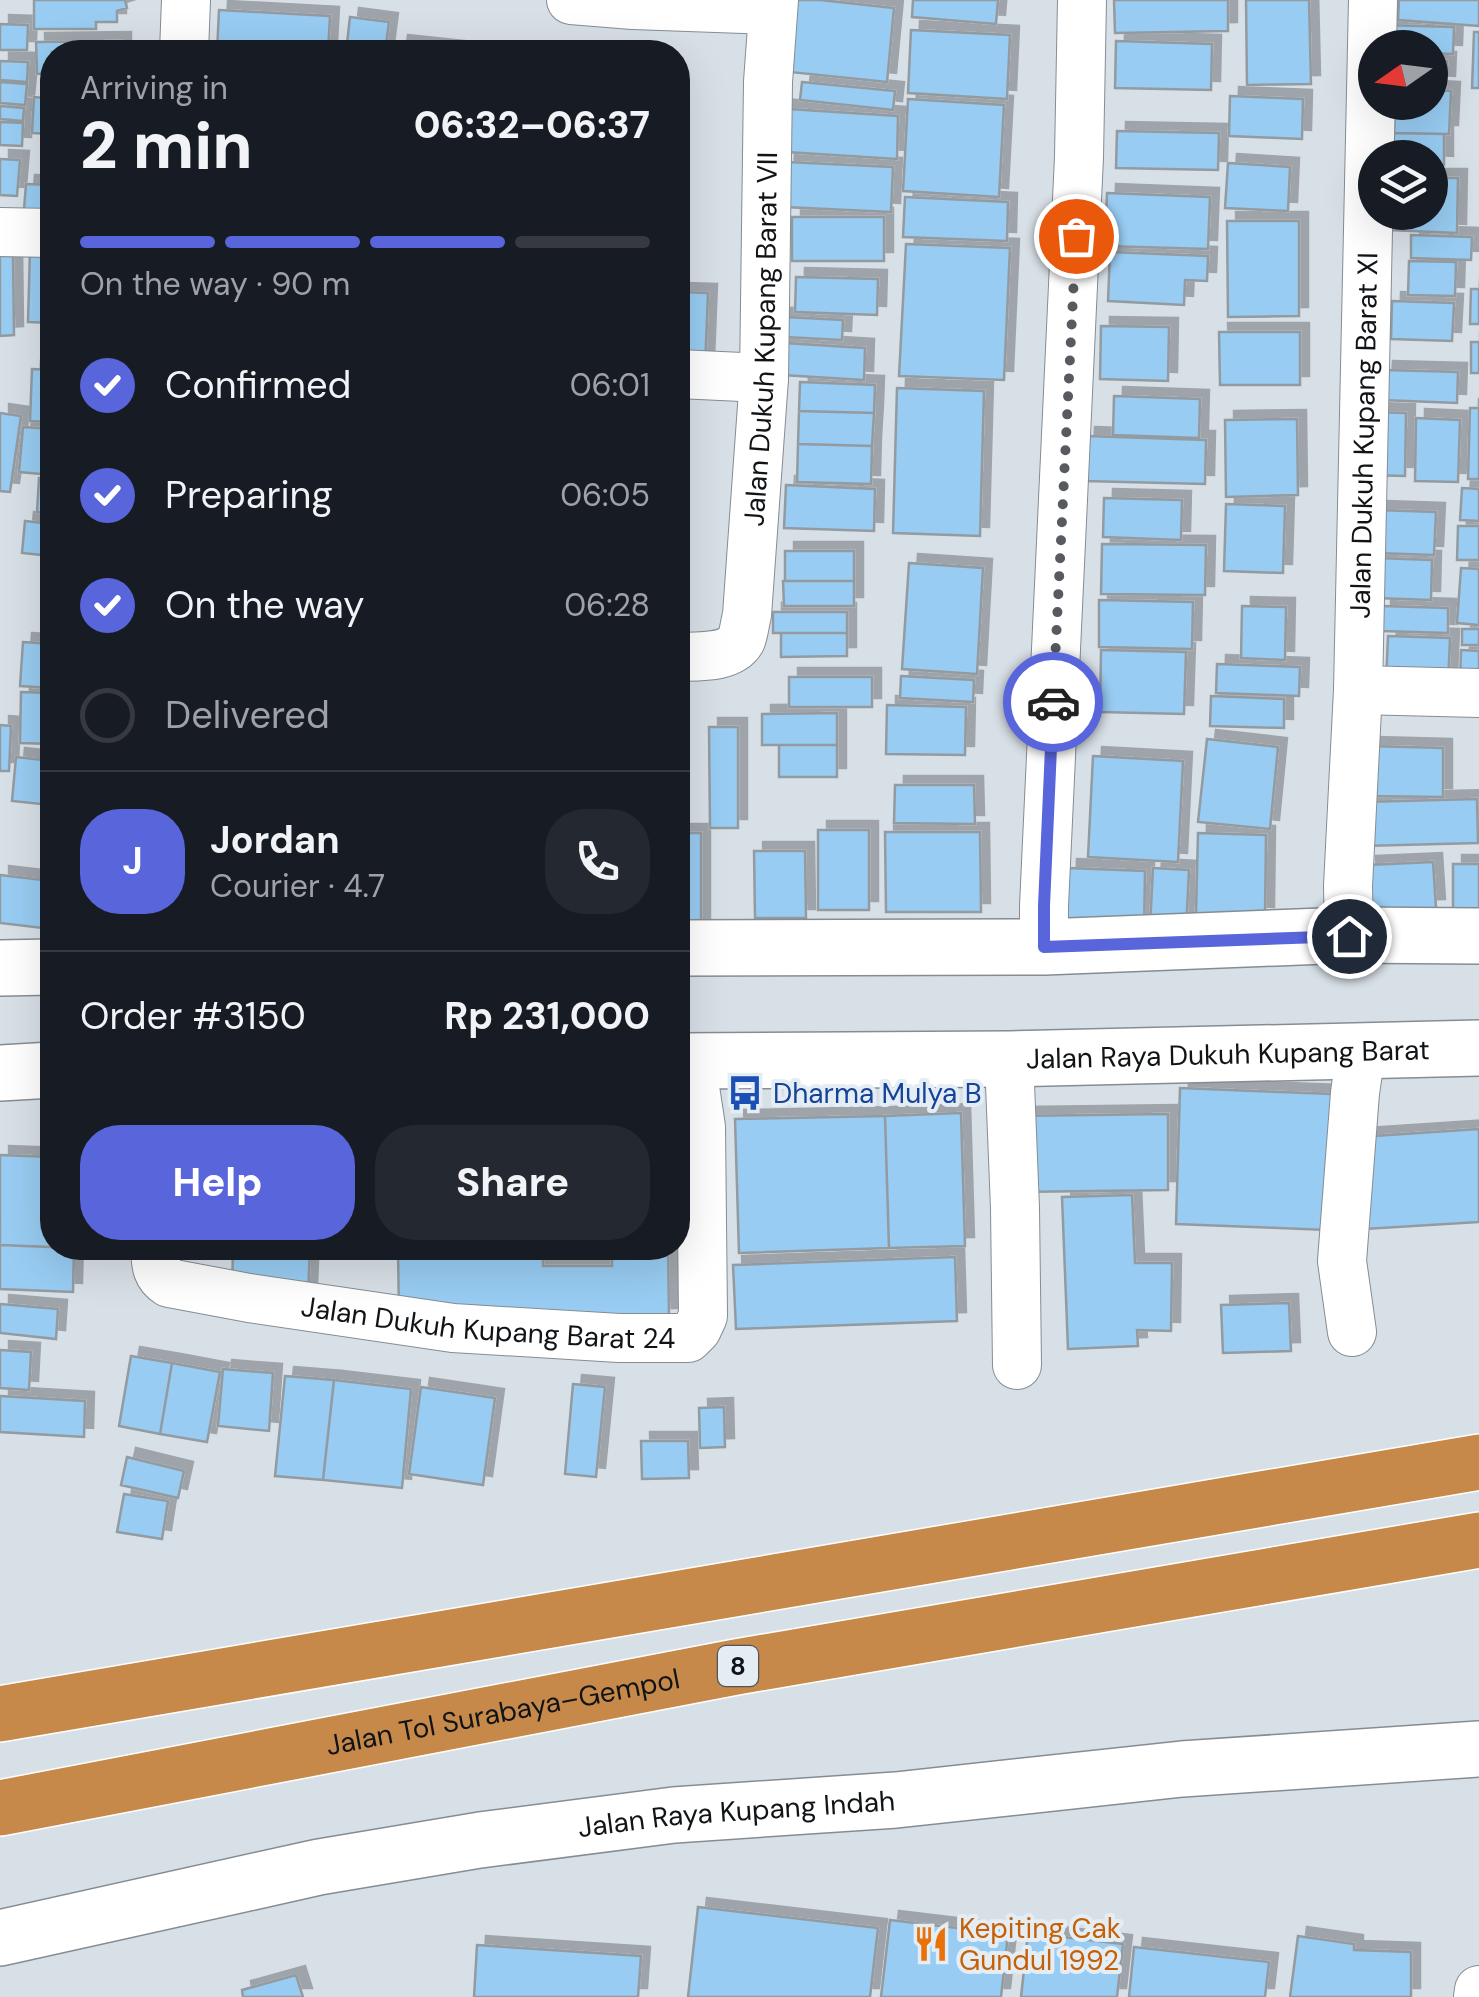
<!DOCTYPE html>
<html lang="en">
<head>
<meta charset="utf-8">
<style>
	body { margin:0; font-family:"DM Sans",sans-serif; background:#242831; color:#f1f3f6; height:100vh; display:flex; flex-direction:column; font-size:38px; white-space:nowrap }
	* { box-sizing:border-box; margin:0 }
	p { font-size:32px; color:#9ea1a6 }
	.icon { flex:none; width:55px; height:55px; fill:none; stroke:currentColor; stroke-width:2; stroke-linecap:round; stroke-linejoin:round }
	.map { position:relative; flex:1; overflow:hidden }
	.sheet { position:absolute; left:40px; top:40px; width:650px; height:1220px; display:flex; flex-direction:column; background:#171b24; border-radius:40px; box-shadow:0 10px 40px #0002 }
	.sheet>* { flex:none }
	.needle { width:65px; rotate:256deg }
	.buttons { position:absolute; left:1358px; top:30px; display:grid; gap:20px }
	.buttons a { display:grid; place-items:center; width:90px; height:90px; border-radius:50%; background:#171b24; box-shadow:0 10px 40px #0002; font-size:50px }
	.pin { position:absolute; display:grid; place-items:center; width:85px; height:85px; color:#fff; margin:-42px; border:5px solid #fff; border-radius:50%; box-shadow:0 2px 10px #0007 }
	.courier { position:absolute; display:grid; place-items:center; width:100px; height:100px; margin:-50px; border:8px solid #5865db; border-radius:50%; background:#fff; color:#222; box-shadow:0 2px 12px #0007 }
	.summary em { font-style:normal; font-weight:800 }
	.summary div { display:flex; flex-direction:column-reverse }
	.summary { display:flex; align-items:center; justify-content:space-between; height:170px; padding:0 40px }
	h1 { font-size:65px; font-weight:800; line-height:75px }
	.bar { display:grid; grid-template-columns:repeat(4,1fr); gap:15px 10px; align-content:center; height:120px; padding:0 40px }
	.bar i { height:12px; border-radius:8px; background:#363941 }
	.bar .selected { background:#5865db }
	.bar p { grid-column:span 4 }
	.line { display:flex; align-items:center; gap:25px; padding:0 40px; border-top:2px solid #363941 }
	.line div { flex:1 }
	.round { display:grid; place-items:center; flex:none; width:105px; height:105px; border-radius:40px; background:#242831 }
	ol { padding:0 40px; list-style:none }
	li { display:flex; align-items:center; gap:30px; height:110px }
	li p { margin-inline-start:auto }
	li .icon { padding:10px; border-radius:50%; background:#5865db; color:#fff; stroke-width:4 }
	li:last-child { color:#9ea1a6 }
	li i { width:55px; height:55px; border:5px solid #363941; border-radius:50% }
	.button { display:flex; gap:20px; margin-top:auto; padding:20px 40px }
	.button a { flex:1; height:115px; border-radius:40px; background:#5865db; color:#fff; font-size:40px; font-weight:800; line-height:115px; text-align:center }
	.button a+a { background:#242831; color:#f1f3f6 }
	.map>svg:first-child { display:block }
</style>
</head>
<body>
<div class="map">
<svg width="1479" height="1997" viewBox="0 0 1479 1997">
	<defs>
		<filter id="shadow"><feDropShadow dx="9" dy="-9" stdDeviation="0" flood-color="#0004"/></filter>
	</defs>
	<rect width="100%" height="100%" fill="#d8e0e7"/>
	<path fill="#98ccf2" stroke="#939ba1" stroke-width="2.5" filter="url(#shadow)" d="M34,0H125L127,8L117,11V22H96V29H34Z
		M787,0H820L894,8L887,82L780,71Z
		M913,0H998L996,24L912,17Z
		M1114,0H1228V31L1115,33Z
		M1246,0H1309L1311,84L1247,85Z
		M1399,0H1479V26L1398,20Z
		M219,10L330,16L328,52H217Z
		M350,17L389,22L385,52H346Z
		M0,24L28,25L27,50H0Z
		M1380,25L1454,27L1453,54L1430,53V48H1380Z
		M911,30L1010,35L1007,99L908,93Z
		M1474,32H1479V88H1472Z
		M122,41V52H52V73L37,74L36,42Z
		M1116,41L1212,44L1211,90L1115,88Z
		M399,44L474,52H398Z
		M0,61L28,62L27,82L0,80Z
		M1430,61H1447L1446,85L1430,84Z
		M46,75H52V134L32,133L34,97L46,98Z
		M0,82L27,84L25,105L0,103Z
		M802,82L895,91L893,110L800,100Z
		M1430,90L1451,91L1449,134L1394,133L1395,102H1430Z
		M1230,96L1303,99L1302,139L1229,136Z
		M908,99L1004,105L999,197L903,191Z
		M0,106L24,108L23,121L0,119Z
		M773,108L898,116L897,159L771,151Z
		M0,122L23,123L22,146L0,145Z
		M1117,131L1219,133L1218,170L1116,168Z
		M1394,133L1444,134V165L1430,164V158H1393Z
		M0,159L20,160L17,196L0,195Z
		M786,162L893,167L891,212L784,207Z
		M1228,163L1290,167L1288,211L1225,208Z
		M1430,178H1458L1457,233L1389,230L1390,212H1430Z
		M26,184L52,185L49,224L23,222Z
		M1107,193L1210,197L1208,249L1105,246Z
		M905,197L1008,202L1007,241L903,237Z
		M792,217H884V261H792Z
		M1227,221H1299V316L1228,317Z
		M1411,235L1472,237L1471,260L1411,258Z
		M906,244L1010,248L1004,380L899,376Z
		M30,250L52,251V323L28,322Z
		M1110,252L1208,256L1207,281L1185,280L1184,305L1108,301Z
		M0,256H13L14,335L0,336Z
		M1409,261L1456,262L1455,296L1408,295Z
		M796,277L878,279L877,315L795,312Z
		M1471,289H1479V324H1470Z
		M678,292L708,293L705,368L678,366Z
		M1392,301L1454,303L1452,341L1391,339Z
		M767,316L843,320L842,340L766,336Z
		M1101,326L1169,327L1168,381L1100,379Z
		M1219,332H1300V385H1220Z
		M768,342L865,348L864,380L766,374Z
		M1471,342H1479V373H1471Z
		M32,369L52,370V422L30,421Z
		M1384,370L1458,372L1457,403L1382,400Z
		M800,382L875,385L874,413L799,411Z
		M897,388L984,391L980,536L893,533Z
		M1114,396L1200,399L1199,438L1113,435Z
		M1470,408H1479V479H1468Z
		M799,411L874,413L872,446L798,444Z
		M1367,412L1406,413L1405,476L1366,475Z
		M0,413L21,416L10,492L0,491Z
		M1416,418L1460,420L1458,482L1415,481Z
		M1297,419L1298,495L1226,497L1225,420Z
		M23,427L52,429V475L19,472Z
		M1086,436L1206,440L1205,484L1084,481Z
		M798,444L872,446L871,484L797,482Z
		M39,478L52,480V513L37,512Z
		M786,485L875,489L874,531L784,528Z
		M1462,488L1479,489V521L1460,520Z
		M1104,498L1182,500L1181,540L1103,537Z
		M1226,504L1285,506L1283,573L1224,571Z
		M1377,510L1436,512L1434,555L1376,553Z
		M25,521L52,524V556L22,553Z
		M1458,526H1479V560H1457Z
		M1102,544L1206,545L1205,595L1101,594Z
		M785,551H854V581H785Z
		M1377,558L1432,560L1431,600L1376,598Z
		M909,563L983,568L977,674L902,669Z
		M1461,568L1479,569V625L1457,623Z
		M783,581H854V606H784Z
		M1099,600L1193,602L1192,649L1099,647Z
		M1242,606L1286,607L1285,660L1241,658Z
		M1382,606L1448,608V633L1382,631Z
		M773,612H847V633H773Z
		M1462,629H1479V645H1462Z
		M781,633H847V656L781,657Z
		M1388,636L1450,638L1448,685L1386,683Z
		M23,642L52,644V688L20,686Z
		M1101,650L1186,652L1184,714L1100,712Z
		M1461,650L1479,651V685L1460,684Z
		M1217,664L1300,667L1299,696L1216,693Z
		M901,676L974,680L973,702L900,698Z
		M789,677H872V707H789Z
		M21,692L52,693V744L20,743Z
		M1211,696L1284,699V728L1210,726Z
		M887,705L966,707L965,755L886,754Z
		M837,713V745H762V714Z
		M0,725L11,726L9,771H0Z
		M709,727H738V828H710Z
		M1207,739L1278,747L1270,829L1198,822Z
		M779,745H837V777H779Z
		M1368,746L1443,748V797L1367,796Z
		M1093,756L1183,761L1178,862L1088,857Z
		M16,757L52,761V795L50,805L12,801Z
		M895,785H974L975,824L894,823Z
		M1477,799L1478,843L1363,846V802Z
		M818,830H869V910H818Z
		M885,832H980L981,912H886Z
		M678,833H701V945H678Z
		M1198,833L1266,835L1265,916L1196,914Z
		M754,851H805L806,918H755Z
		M1433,862L1436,908L1369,910L1367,865Z
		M1453,864H1479V917H1453Z
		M1068,868L1145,871L1144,931L1066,928Z
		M1153,868L1189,870L1186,929L1150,927Z
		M0,875L52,881V929L0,923Z
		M1180,1088L1332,1094L1327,1230L1176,1224Z
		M961,1113L965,1246L889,1248L885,1116Z
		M1168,1114V1190L1017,1192L1016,1116Z
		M885,1116L889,1248L739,1253L735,1119Z
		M1479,1129V1222L1365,1229L1359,1137Z
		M0,1155L52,1157V1247L0,1245Z
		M1132,1195L1135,1263H1172L1171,1331L1137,1330L1138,1346L1068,1349L1062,1197Z
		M0,1245L74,1248L73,1292L0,1289Z
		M233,1248H310L308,1294L232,1292Z
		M398,1248H543V1266H612V1248H668L669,1317L399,1319Z
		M955,1257L957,1321L736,1329L733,1265Z
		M1289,1303L1291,1351L1223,1353L1221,1305Z
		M0,1304L58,1309L56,1339L0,1333Z
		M0,1350L31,1352L29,1390L0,1388Z
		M131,1356L172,1363L160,1434L119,1426Z
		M172,1363L220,1372L207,1442L160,1434Z
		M223,1369L273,1373L269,1431L218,1426Z
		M285,1376L334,1380L323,1480L275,1476Z
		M334,1380L411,1389L402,1488L323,1480Z
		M573,1384L605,1387L596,1477L565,1474Z
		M421,1387L495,1398L483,1485L409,1474Z
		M0,1396L85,1401L84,1437L0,1432Z
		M724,1407L725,1447L700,1448L699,1408Z
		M641,1441H688L689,1478L642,1479Z
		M127,1457L184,1471L178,1498L121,1485Z
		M124,1494L168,1501L162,1539L117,1532Z
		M698,1907L878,1928L870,1997H688Z
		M890,1920L1008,1934L1001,1997H881Z
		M1028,1933L1123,1944L1117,1997H1021Z
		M1298,1936L1354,1944V1950L1411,1952V1997H1290Z
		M477,1945L641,1956L638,1997H474Z
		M1134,1947L1269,1962L1265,1997H1129Z
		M296,1975L303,1997H243L242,1990Z"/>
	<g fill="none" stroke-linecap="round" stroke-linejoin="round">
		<defs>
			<g id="street">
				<path d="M571,0L633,5L773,10"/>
				<path d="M184,52L186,0"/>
				<path d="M0,232L52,233"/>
				<path d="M678,374L764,378"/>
				<path id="s1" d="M678,657C696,656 730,659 741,640C744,633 745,622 747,615L764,378L768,82L774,0"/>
				<path d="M1358,690L1479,693"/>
				<path id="s2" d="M1349,935L1348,886L1358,690L1373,0"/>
				<path d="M1044,947V906L1079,157L1082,0"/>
				<path d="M1009,1059L1015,1208L1017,1365"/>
				<path id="s3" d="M155,1248C156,1263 155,1274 169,1283L249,1298L453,1328L619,1338H688L697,1329L703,1316L701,1127L691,1061"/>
				<path d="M1352,1332L1342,1261L1355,1093L1361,1051"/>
				<path d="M1478,1997L1479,1990"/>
			</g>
			<g id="secondary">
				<path d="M678,948L1044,947L1349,935L1479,936"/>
				<path d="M0,968L52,967"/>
				<path id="s4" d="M678,1061L1009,1059L1479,1048"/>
				<path d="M0,1073L52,1070"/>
				<path id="s5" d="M0,1938L319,1867L480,1840L674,1815L896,1800L1182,1769L1479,1749"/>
			</g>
			<g id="highway">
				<path d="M0,1714L1479,1462"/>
				<path id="s6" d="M0,1808L736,1667L1479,1540"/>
			</g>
		</defs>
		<use href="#street" stroke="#858d93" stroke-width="50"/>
		<use href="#secondary" stroke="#858d93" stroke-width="58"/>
		<use href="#highway" stroke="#fff" stroke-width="58"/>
		<use href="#street" stroke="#fff" stroke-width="48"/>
		<use href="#secondary" stroke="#fff" stroke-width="55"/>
		<use href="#highway" stroke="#c78949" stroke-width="55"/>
	</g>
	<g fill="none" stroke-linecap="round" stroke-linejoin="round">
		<path stroke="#575b5f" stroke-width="10" stroke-dasharray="0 18" d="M1053,702L1076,236"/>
		<path stroke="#5865db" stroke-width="12" d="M1053,702L1044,906V947L1349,936"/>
	</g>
	<defs>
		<symbol id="bus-bare" viewBox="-9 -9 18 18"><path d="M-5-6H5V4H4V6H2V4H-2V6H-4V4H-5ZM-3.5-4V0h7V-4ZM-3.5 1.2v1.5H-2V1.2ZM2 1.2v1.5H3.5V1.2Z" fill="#1a4fb4" stroke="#e5edf4" stroke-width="2.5" paint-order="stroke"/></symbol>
		<symbol id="restaurant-bare" viewBox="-9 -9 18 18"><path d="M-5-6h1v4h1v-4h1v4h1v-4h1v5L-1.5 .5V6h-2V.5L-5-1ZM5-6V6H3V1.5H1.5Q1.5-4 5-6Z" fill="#e8710a" stroke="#e5edf4" stroke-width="2.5" paint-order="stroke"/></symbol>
	</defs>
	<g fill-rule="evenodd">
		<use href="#bus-bare" x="720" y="1068" width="50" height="50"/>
		<use href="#restaurant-bare" x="906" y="1919" width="50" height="50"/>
	</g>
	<g text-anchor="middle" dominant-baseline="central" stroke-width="8" stroke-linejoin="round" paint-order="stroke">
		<rect fill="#e5edf4" stroke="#515559" stroke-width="2.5" x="718" y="1646" width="40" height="40" rx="8"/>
		<g font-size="25" font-weight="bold" fill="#111416">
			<text x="738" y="1666">8</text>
		</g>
		<g font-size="28" fill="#111416" stroke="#e5edf4">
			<text stroke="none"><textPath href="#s1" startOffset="370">Jalan Dukuh Kupang Barat VII</textPath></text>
			<text stroke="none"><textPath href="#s2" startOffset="500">Jalan Dukuh Kupang Barat XI</textPath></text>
			<text stroke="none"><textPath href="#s4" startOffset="550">Jalan Raya Dukuh Kupang Barat</textPath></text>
			<text stroke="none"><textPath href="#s3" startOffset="362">Jalan Dukuh Kupang Barat 24</textPath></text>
			<text stroke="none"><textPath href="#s6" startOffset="512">Jalan Tol Surabaya–Gempol</textPath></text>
			<text stroke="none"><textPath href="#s5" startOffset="748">Jalan Raya Kupang Indah</textPath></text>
		</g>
		<g font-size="28" fill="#164399" stroke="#e5edf4" text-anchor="start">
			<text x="773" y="1093">Dharma Mulya B</text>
		</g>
		<g font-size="28" fill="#c56008" stroke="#e5edf4" text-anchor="start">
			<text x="959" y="1928">Kepiting Cak<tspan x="959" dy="32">Gundul 1992</tspan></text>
		</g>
	</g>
</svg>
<div class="buttons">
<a><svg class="needle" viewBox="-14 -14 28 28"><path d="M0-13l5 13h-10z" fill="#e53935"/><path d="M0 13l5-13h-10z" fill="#9ea1a6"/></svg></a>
<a><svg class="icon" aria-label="layers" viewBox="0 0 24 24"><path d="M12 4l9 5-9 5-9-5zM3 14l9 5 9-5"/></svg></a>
</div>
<div class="pin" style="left:1076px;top:236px;background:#ea580c"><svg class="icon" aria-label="bag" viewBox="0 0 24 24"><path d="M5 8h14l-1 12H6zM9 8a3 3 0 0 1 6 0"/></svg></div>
<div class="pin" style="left:1349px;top:936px;background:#1f2937"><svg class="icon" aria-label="home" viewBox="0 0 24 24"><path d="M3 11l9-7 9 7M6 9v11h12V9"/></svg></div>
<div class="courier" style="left:1053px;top:702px"><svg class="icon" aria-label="car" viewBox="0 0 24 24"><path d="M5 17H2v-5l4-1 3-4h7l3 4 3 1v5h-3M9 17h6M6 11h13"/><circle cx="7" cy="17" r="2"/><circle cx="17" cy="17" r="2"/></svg></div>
<section class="sheet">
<div class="summary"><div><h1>2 min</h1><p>Arriving in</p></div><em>06:32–06:37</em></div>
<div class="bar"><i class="selected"></i><i class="selected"></i><i class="selected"></i><i></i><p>On the way · 90 m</p></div>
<ol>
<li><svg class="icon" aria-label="check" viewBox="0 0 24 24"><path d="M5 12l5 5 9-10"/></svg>Confirmed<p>06:01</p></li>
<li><svg class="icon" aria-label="check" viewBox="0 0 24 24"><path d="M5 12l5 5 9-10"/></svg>Preparing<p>06:05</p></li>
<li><svg class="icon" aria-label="check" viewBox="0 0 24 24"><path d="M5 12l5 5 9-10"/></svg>On the way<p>06:28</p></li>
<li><i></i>Delivered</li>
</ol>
<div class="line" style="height:180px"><b class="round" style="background:#5865db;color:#fff">J</b><div><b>Jordan</b><p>Courier · 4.7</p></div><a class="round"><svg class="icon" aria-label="phone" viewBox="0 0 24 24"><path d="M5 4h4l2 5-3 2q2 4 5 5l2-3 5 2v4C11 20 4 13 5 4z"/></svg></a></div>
<div class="line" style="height:130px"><div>Order #3150</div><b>Rp 231,000</b></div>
<div class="button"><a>Help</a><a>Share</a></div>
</section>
</div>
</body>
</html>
